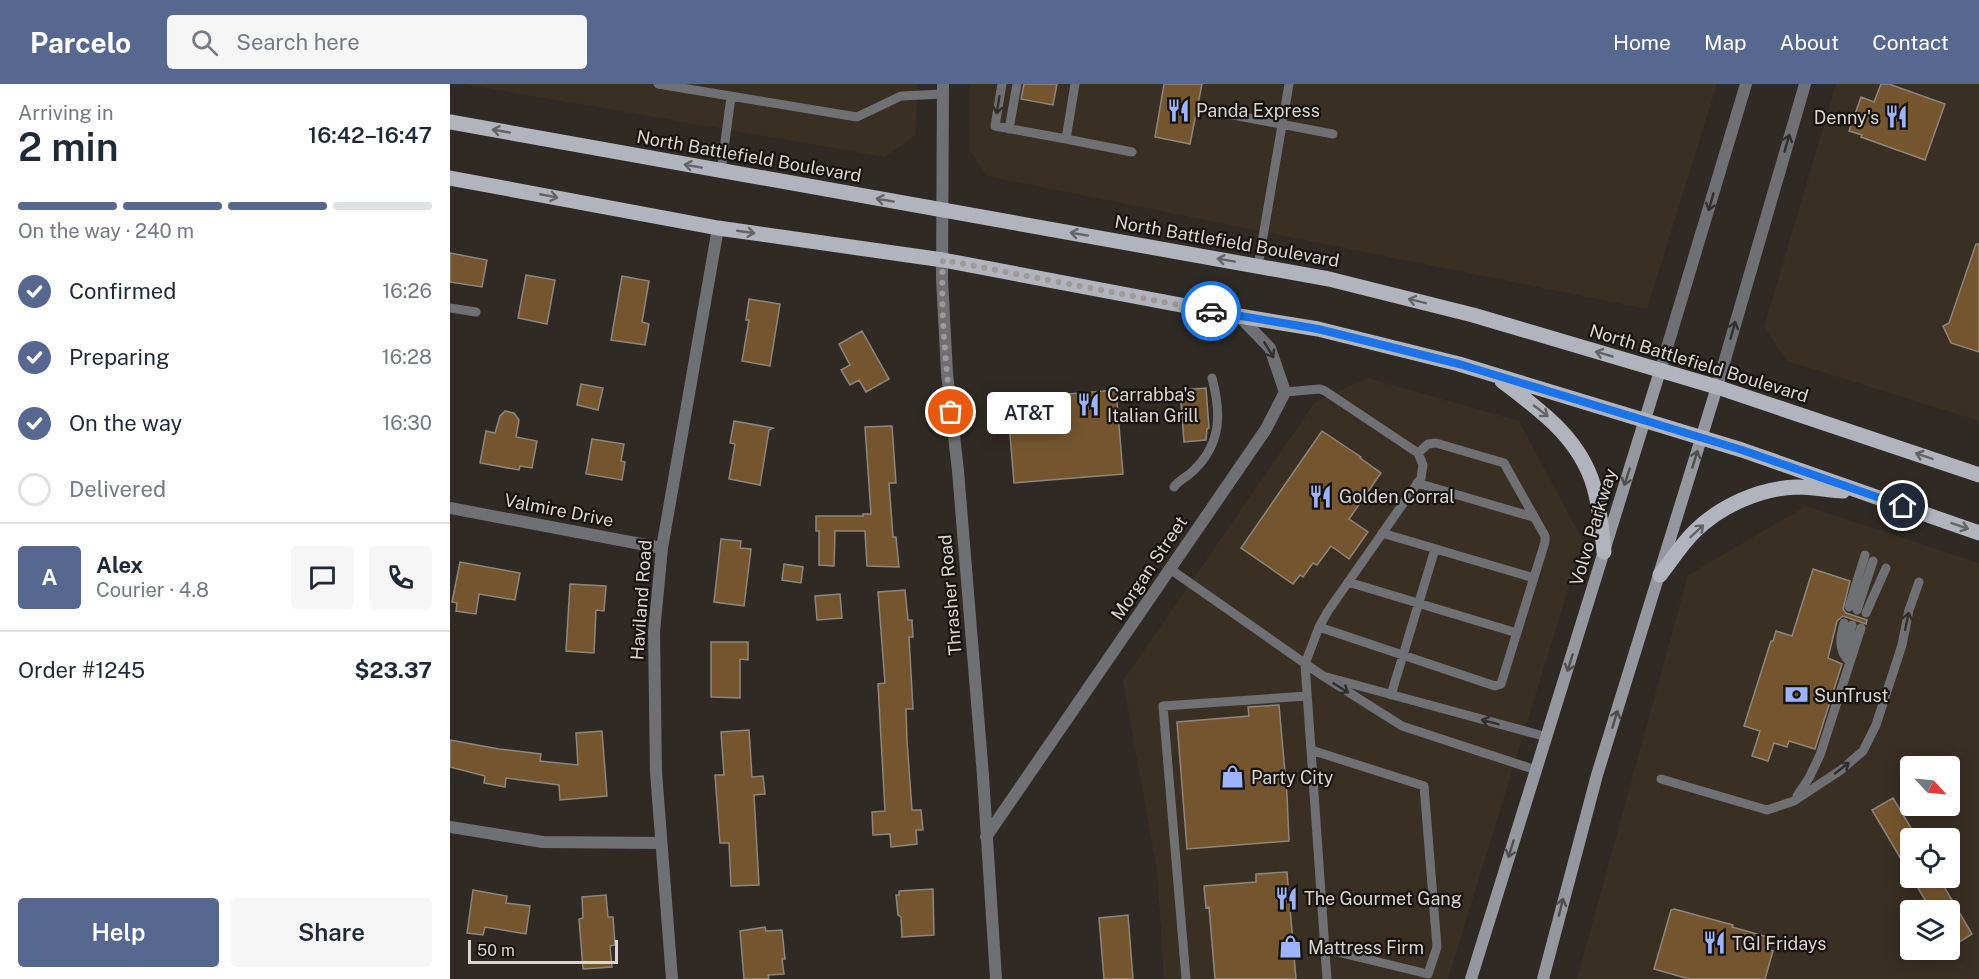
<!DOCTYPE html>
<html lang="en">
<head>
<meta charset="utf-8">
<style>
	body { margin:0; font-family:"Public Sans",sans-serif; background:#f6f6f7; color:#1f2937; height:100vh; display:flex; flex-direction:column; font-size:22px; white-space:nowrap }
	* { box-sizing:border-box; margin:0 }
	p { font-size:20px; color:#747a83 }
	.icon { flex:none; width:33px; height:33px; fill:none; stroke:currentColor; stroke-width:2; stroke-linecap:round; stroke-linejoin:round }
	.map { position:relative; flex:1; overflow:hidden }
	.side { display:flex; flex-direction:column; background:#fff; width:450px }
	.side>* { flex:none }
	.needle { width:39px; rotate:116deg }
	.controls { position:absolute; left:1450px; top:672px; display:grid; gap:12px }
	.controls a { display:grid; place-items:center; width:60px; height:60px; border-radius:6px; background:#fff; box-shadow:0 3px 15px #0003; font-size:30px }
	.scale { position:absolute; left:18px; bottom:15px; width:150px; box-sizing:border-box; padding-left:6px; border:3px solid #d9d5d1; border-top:0; font-size:16px; line-height:21px; white-space:nowrap; color:#d9d5d1; -webkit-text-stroke:4px #161310; paint-order:stroke }
	.pin { position:absolute; display:grid; place-items:center; width:51px; height:51px; color:#fff; margin:-26px; border:3px solid #fff; border-radius:50%; box-shadow:0 2px 6px #0007 }
	.courier { position:absolute; display:grid; place-items:center; width:60px; height:60px; margin:-30px; border:4px solid #1a73e8; border-radius:50%; background:#fff; color:#222; box-shadow:0 2px 8px #0007 }
	.bubble { position:absolute; height:42px; border-radius:6px; background:#fff; box-shadow:0 3px 15px #0003; font-size:20px; font-weight:600; line-height:42px; text-align:center }
	.head em { font-style:normal; font-weight:600 }
	.head div { display:flex; flex-direction:column-reverse }
	.head { display:flex; align-items:center; justify-content:space-between; height:102px; padding:0 18px }
	h1 { font-size:39px; font-weight:600; line-height:45px }
	.bar { display:grid; grid-template-columns:repeat(4,1fr); gap:9px 6px; align-content:center; height:72px; padding:0 18px }
	.bar i { height:8px; border-radius:4px; background:#e0e1e3 }
	.bar .on { background:#576890 }
	.bar p { grid-column:span 4 }
	.line { display:flex; align-items:center; gap:15px; padding:0 18px; border-top:2px solid #e0e1e3 }
	.line div { flex:1 }
	.round { display:grid; place-items:center; flex:none; width:63px; height:63px; border-radius:6px; background:#f6f6f7 }
	ol { padding:0 18px; list-style:none }
	li { display:flex; align-items:center; gap:18px; height:66px }
	li p { margin-inline-start:auto }
	li .icon { padding:6px; border-radius:50%; background:#576890; color:#fff; stroke-width:4 }
	li:last-child { color:#747a83 }
	li i { width:33px; height:33px; border:3px solid #e0e1e3; border-radius:50% }
	.cta { display:flex; gap:12px; margin-top:auto; padding:12px 18px }
	.cta a { flex:1; height:69px; border-radius:6px; background:#576890; color:#fff; font-size:24px; font-weight:600; line-height:69px; text-align:center }
	.cta a+a { background:#f6f6f7; color:#1f2937 }
	header { display:flex; align-items:center; gap:36px; box-sizing:border-box; height:84px; padding:0 30px; background:#576890; color:#fff }
	header strong { font-size:28px }
	nav { display:flex; gap:33px; margin-inline-start:auto; font-size:21px }
	.search { width:420px; height:54px; background:#f6f6f7; display:flex; align-items:center; gap:15px; box-sizing:border-box; padding:0 21px; border-radius:6px; color:#747a83; font-size:22px }
	main { display:flex; flex:1; min-height:0 }
	.map>svg:first-child { display:block }
</style>
</head>
<body>
<header>
<strong>Parcelo</strong>
<div class="search"><svg class="icon" aria-label="search" viewBox="0 0 24 24"><circle cx="10" cy="10" r="6"/><path d="M15 15l6 6"/></svg>Search here</div>
<nav><a>Home</a><a>Map</a><a>About</a><a>Contact</a></nav>
</header>
<main>
<section class="side">
<div class="head"><div><h1>2 min</h1><p>Arriving in</p></div><em>16:42–16:47</em></div>
<div class="bar"><i class="on"></i><i class="on"></i><i class="on"></i><i></i><p>On the way · 240 m</p></div>
<ol>
<li><svg class="icon" aria-label="check" viewBox="0 0 24 24"><path d="M5 12l5 5 9-10"/></svg>Confirmed<p>16:26</p></li>
<li><svg class="icon" aria-label="check" viewBox="0 0 24 24"><path d="M5 12l5 5 9-10"/></svg>Preparing<p>16:28</p></li>
<li><svg class="icon" aria-label="check" viewBox="0 0 24 24"><path d="M5 12l5 5 9-10"/></svg>On the way<p>16:30</p></li>
<li><i></i>Delivered</li>
</ol>
<div class="line" style="height:108px"><b class="round" style="background:#576890;color:#fff">A</b><div><b>Alex</b><p>Courier · 4.8</p></div><a class="round"><svg class="icon" aria-label="chat" viewBox="0 0 24 24"><path d="M4 5h16v11H9l-5 4z"/></svg></a><a class="round"><svg class="icon" aria-label="phone" viewBox="0 0 24 24"><path d="M5 4h4l2 5-3 2q2 4 5 5l2-3 5 2v4C11 20 4 13 5 4z"/></svg></a></div>
<div class="line" style="height:78px"><div>Order #1245</div><b>$23.37</b></div>
<div class="cta"><a>Help</a><a>Share</a></div>
</section>
<div class="map">
<svg width="1529" height="895" viewBox="0 0 1529 895">
	<rect width="100%" height="100%" fill="#302a24"/>
	<path fill="#392f23" fill-rule="evenodd" d="M14,0H467L466,51L435,73Z
		M520,0H1267L1197,225L537,92L519,65Z
		M1386,0H1529V337L1337,277L1314,243Z
		M918,294L1069,337L1133,457L998,895H714L707,787L673,597L865,318Z
		M1356,422L1529,479V895H1127L1238,491ZM1461,682H1500V722H1461ZM1461,754H1500V794H1461ZM1461,826H1500V866H1461Z"/>
	<path fill="#74552e" stroke="#8d867e" stroke-width="1.5" d="M574,0H607L603,21L571,15Z
		M714,0H752L740,60L705,53Z
		M1431,0H1439L1495,20L1475,76L1411,53L1412,51L1399,47L1411,13L1424,18Z
		M1526,160H1529V268L1501,259L1493,242L1499,239Z
		M0,169L37,176L32,203L0,198Z
		M76,191L105,196L97,240L68,234Z
		M172,192L199,197L192,238L199,240L195,261L161,256Z
		M299,215L330,220L320,282L292,277L299,236H296Z
		M412,247L439,295L416,308L409,296L400,301L391,286L400,281L389,260Z
		M131,300L153,304L148,326L127,321Z
		M756,304L759,344L757,345L756,356L734,358L730,306Z
		M666,306L673,390L564,399L557,315Z
		M55,327L64,329L69,336L66,353L87,357L82,384L70,382L69,386L30,379L36,347L45,349L50,332Z
		M284,337L323,344L319,346L310,401L279,395L285,360L280,359Z
		M442,342L446,399H439L443,453H446L449,483L417,482L415,447H385L384,482L369,481V447H366V432H413V430H421L415,343Z
		M872,347L911,373L910,374L931,389L899,435L918,448L899,475L881,462L867,481L863,479L853,493L850,491L843,500L791,464Z
		M142,355L174,360L171,377L175,378L172,396L136,390Z
		M271,455L291,457L290,464L301,465L294,522L264,518Z
		M10,478L70,489L65,516L29,510L26,530L6,527L7,519L2,518Z
		M334,480L353,483L351,499L332,496Z
		M1363,485L1400,497L1393,525L1396,529L1417,536L1416,540L1393,532L1387,537L1378,574L1392,580L1365,665L1339,657L1337,663L1324,659L1318,677L1302,672L1310,647L1294,642L1321,557H1323L1326,547L1342,552Z
		M120,500L156,502L154,527L146,526L144,569L116,567Z
		M455,506L458,536H462L463,553H459L463,625H456L457,657L462,726H471L473,746H466L467,760L441,763L440,750L423,751L422,728L435,727L428,600L435,599L428,508Z
		M390,510L392,534L367,536L365,512Z
		M261,558H298V576L290,575V614L261,613Z
		M829,621L837,711L839,757L737,765L727,638L799,632L798,623Z
		M299,646L302,693L313,692L315,710L304,711L309,801L281,802L279,759H270L265,691H274L271,648Z
		M152,647L157,712L110,716L109,701L56,694L55,703L34,699L35,692L0,683V656L49,665L91,670L90,677L128,681L126,649Z
		M1443,714L1467,754H1461V792L1422,726Z
		M837,788L846,895H765L759,823L756,824L754,802L806,798V790Z
		M1462,794H1489L1522,850L1500,864V826H1481Z
		M483,805L484,851L452,853L451,833L448,831L446,811H449V807Z
		M23,806L57,812L56,819L80,822L76,850L35,843L33,851L17,849Z
		M156,811L158,833H163L165,861L160,862L162,883L133,885L129,835L133,834L132,813Z
		M1224,825L1283,841L1282,843L1318,853L1315,864L1323,867L1315,895H1239L1204,885L1221,826Z
		M678,831L683,895H654L649,834Z
		M315,843L316,847L332,846L335,875H332L334,890L318,891L319,895H294L290,847Z"/>
	<g fill="none" stroke-linecap="round" stroke-linejoin="round">
		<path stroke="#6e7074" stroke-width="9" d="M208,0L407,33L451,12L493,10
			M552,0L545,42L616,55
			M625,0L616,55L682,68
			M783,31L883,50
			M559,45L567,0
			M271,87L281,13
			M808,182L839,0
			M0,224L26,228
			M835,308L870,305L875,307L968,369L973,381L971,394L878,527L869,543L855,580L877,895
			M967,399L1083,433
			M724,403C730,395 739,392 745,385C772,358 771,328 762,294
			M932,449L1084,494
			M720,485L873,592
			M898,498L1067,549
			M1399,523L1415,471
			M1407,526L1423,477
			M1416,529L1436,484
			M1394,539C1390,553 1388,566 1399,577
			M869,543L1045,602L1051,600L1095,458V452L1054,379L986,359L978,360L968,369
			M1397,572L1398,557L1402,541
			M941,611L985,465
			M861,666L974,702L987,863L978,890L875,865
			M1086,686L952,642L873,592L1097,653
			M1211,695L1317,726L1344,717L1391,686L1413,667L1426,641L1452,561L1459,526L1469,498
			M1347,712L1359,694L1370,671L1411,544
			M736,895L713,622L857,612"/>
		<path stroke="#6e7074" stroke-width="12" d="M493,0L492,195L497,289L508,387L533,692L546,895
			M1210,287L1296,0
			M1267,303L1355,0
			M0,424L212,464
			M0,743L93,758L211,759
			M536,753L816,345L835,308L820,264L789,232
			M222,895L206,688L204,548L212,464L268,144"/>
		<path stroke="#94979d" stroke-width="12" d="M1021,895L1210,287
			M1093,895L1147,691L1267,303"/>
		<path stroke="#b1b4bd" stroke-width="15" d="M0,38L879,195L1023,231L1267,303L1529,391
			M0,94L268,144L493,176L789,232L868,245L1009,280L1292,366L1529,449
			M1052,297C1091,327 1130,354 1144,403C1150,424 1152,447 1154,468
			M1210,491C1221,477 1231,461 1244,448C1270,422 1310,404 1347,403C1362,403 1378,406 1393,407"/>
	</g>
	<defs><path id="oneway-shaft" d="M-6 0H5M1.5-3L5.5 0L1.5 3" fill="none" stroke-width="1.6" stroke-linecap="round" stroke-linejoin="round" transform="scale(1.5)"/></defs>
	<g stroke="#302f2e">
		<use href="#oneway-shaft" transform="translate(548 21) rotate(99)"/>
		<use href="#oneway-shaft" transform="translate(1337 59) rotate(-74)"/>
		<use href="#oneway-shaft" transform="translate(1261 118) rotate(106)"/>
		<use href="#oneway-shaft" transform="translate(1283 246) rotate(-74)"/>
		<use href="#oneway-shaft" transform="translate(819 266) rotate(59)"/>
		<use href="#oneway-shaft" transform="translate(1457 537) rotate(-78)"/>
		<use href="#oneway-shaft" transform="translate(891 604) rotate(32)"/>
		<use href="#oneway-shaft" transform="translate(1040 638) rotate(-165)"/>
		<use href="#oneway-shaft" transform="translate(1392 684) rotate(-38)"/>
	</g>
	<g stroke="#646466">
		<use href="#oneway-shaft" transform="translate(51 47) rotate(-170)"/>
		<use href="#oneway-shaft" transform="translate(243 82) rotate(-170)"/>
		<use href="#oneway-shaft" transform="translate(99 112) rotate(11)"/>
		<use href="#oneway-shaft" transform="translate(435 116) rotate(-170)"/>
		<use href="#oneway-shaft" transform="translate(296 148) rotate(8)"/>
		<use href="#oneway-shaft" transform="translate(629 150) rotate(-170)"/>
		<use href="#oneway-shaft" transform="translate(776 176) rotate(-170)"/>
		<use href="#oneway-shaft" transform="translate(967 217) rotate(-166)"/>
		<use href="#oneway-shaft" transform="translate(1154 270) rotate(-164)"/>
		<use href="#oneway-shaft" transform="translate(1091 327) rotate(38)"/>
		<use href="#oneway-shaft" transform="translate(1474 372) rotate(-161)"/>
		<use href="#oneway-shaft" transform="translate(1510 442) rotate(19)"/>
		<use href="#oneway-shaft" transform="translate(1247 447) rotate(-43)"/>
	</g>
	<g stroke="#4f4e4f">
		<use href="#oneway-shaft" transform="translate(1245 375) rotate(-73)"/>
		<use href="#oneway-shaft" transform="translate(1177 393) rotate(108)"/>
		<use href="#oneway-shaft" transform="translate(1120 579) rotate(107)"/>
		<use href="#oneway-shaft" transform="translate(1165 635) rotate(-73)"/>
		<use href="#oneway-shaft" transform="translate(1061 765) rotate(107)"/>
		<use href="#oneway-shaft" transform="translate(1111 823) rotate(-76)"/>
	</g>
	<g fill="none" stroke-linecap="round" stroke-linejoin="round">
		<path stroke="#9e9994" stroke-width="6" stroke-dasharray="0 10.8" d="M501,328C496,279 490,227 493,176L761,227"/>
		<path stroke="#1a73e8" stroke-width="8" d="M761,227L868,245L1009,280L1292,366L1453,422"/>
	</g>
	<defs>
		<symbol id="restaurant-bare" viewBox="-9 -9 18 18"><path d="M-5-6h1v4h1v-4h1v4h1v-4h1v5L-1.5 .5V6h-2V.5L-5-1ZM5-6V6H3V1.5H1.5Q1.5-4 5-6Z" fill="#9cb4fd" stroke="#161310" stroke-width="2.5" paint-order="stroke"/></symbol>
		<symbol id="bank-bare" viewBox="-9 -9 18 18"><path d="M-6-4H6V4H-6ZM0-2.3a2.3 2.3 0 1 0 0 4.6a2.3 2.3 0 1 0 0-4.6Z" fill="#9cb4fd" stroke="#161310" stroke-width="2.5" paint-order="stroke"/></symbol>
		<symbol id="shop-bare" viewBox="-9 -9 18 18"><path d="M-5-2.5h2.3a2.7 3.5 0 0 1 5.4 0H5L5.5 6h-11ZM-1.5-2.5h3a1.5 2.3 0 0 0-3 0Z" fill="#9cb4fd" stroke="#161310" stroke-width="2.5" paint-order="stroke"/></symbol>
	</defs>
	<g fill-rule="evenodd">
		<use href="#restaurant-bare" x="712" y="10" width="33" height="33"/>
		<use href="#restaurant-bare" x="1430" y="16" width="33" height="33"/>
		<use href="#restaurant-bare" x="622" y="304" width="33" height="33"/>
		<use href="#restaurant-bare" x="854" y="396" width="33" height="33"/>
		<use href="#bank-bare" x="1330" y="594" width="33" height="33"/>
		<use href="#shop-bare" x="766" y="676" width="33" height="33"/>
		<use href="#restaurant-bare" x="820" y="798" width="33" height="33"/>
		<use href="#restaurant-bare" x="1248" y="842" width="33" height="33"/>
		<use href="#shop-bare" x="824" y="846" width="33" height="33"/>
	</g>
	<g text-anchor="middle" dominant-baseline="central" stroke-width="4.5" stroke-linejoin="round" paint-order="stroke">
		<g font-size="18" fill="#d9d5d1" stroke="#161310" text-anchor="start">
			<text x="746" y="26">Panda Express</text>
			<text x="1429" y="33" text-anchor="end">Denny's</text>
			<text x="657" y="310">Carrabba's<tspan x="657" dy="21">Italian Grill</tspan></text>
			<text x="889" y="412">Golden Corral</text>
			<text x="1364" y="611">SunTrust</text>
			<text x="801" y="693">Party City</text>
			<text x="854" y="814">The Gourmet Gang</text>
			<text x="1282" y="859">TGI Fridays</text>
			<text x="858" y="863">Mattress Firm</text>
		</g>
		<g font-size="18" fill="#d9d5d1" stroke="#161310">
			<text transform="translate(299 72) rotate(10)">North Battlefield Boulevard</text>
			<text transform="translate(777 157) rotate(10)">North Battlefield Boulevard</text>
			<text transform="translate(1249 279) rotate(17)">North Battlefield Boulevard</text>
			<text transform="translate(109 426) rotate(11)">Valmire Drive</text>
			<text transform="translate(1143 443) rotate(-73)">Volvo Parkway</text>
			<text transform="translate(699 484) rotate(-56)">Morgan Street</text>
			<text transform="translate(500 511) rotate(-95)">Thrasher Road</text>
			<text transform="translate(191 516) rotate(-86)">Haviland Road</text>
		</g>
	</g>
</svg>
<div class="controls">
<a><svg class="needle" viewBox="-14 -14 28 28"><path d="M0-13l5 13h-10z" fill="#e53935"/><path d="M0 13l5-13h-10z" fill="#747a83"/></svg></a>
<a><svg class="icon" aria-label="locate" viewBox="0 0 24 24"><circle cx="12" cy="12" r="6"/><path d="M12 2v4M12 18v4M2 12h4M18 12h4"/></svg></a>
<a><svg class="icon" aria-label="layers" viewBox="0 0 24 24"><path d="M12 4l9 5-9 5-9-5zM3 14l9 5 9-5"/></svg></a>
</div>
<div class="scale">50 m</div>
<div class="pin" style="left:501px;top:328px;background:#ea580c"><svg class="icon" aria-label="bag" viewBox="0 0 24 24"><path d="M5 8h14l-1 12H6zM9 8a3 3 0 0 1 6 0"/></svg></div>
<div class="pin" style="left:1453px;top:422px;background:#1f2937"><svg class="icon" aria-label="home" viewBox="0 0 24 24"><path d="M3 11l9-7 9 7M6 9v11h12V9"/></svg></div>
<div class="courier" style="left:761px;top:227px"><svg class="icon" aria-label="car" viewBox="0 0 24 24"><path d="M5 17H2v-5l4-1 3-4h7l3 4 3 1v5h-3M9 17h6M6 11h13"/><circle cx="7" cy="17" r="2"/><circle cx="17" cy="17" r="2"/></svg></div>
<div class="bubble" style="left:537px;top:308px;width:84px">AT&amp;T</div>
</div>
</main>
</body>
</html>
